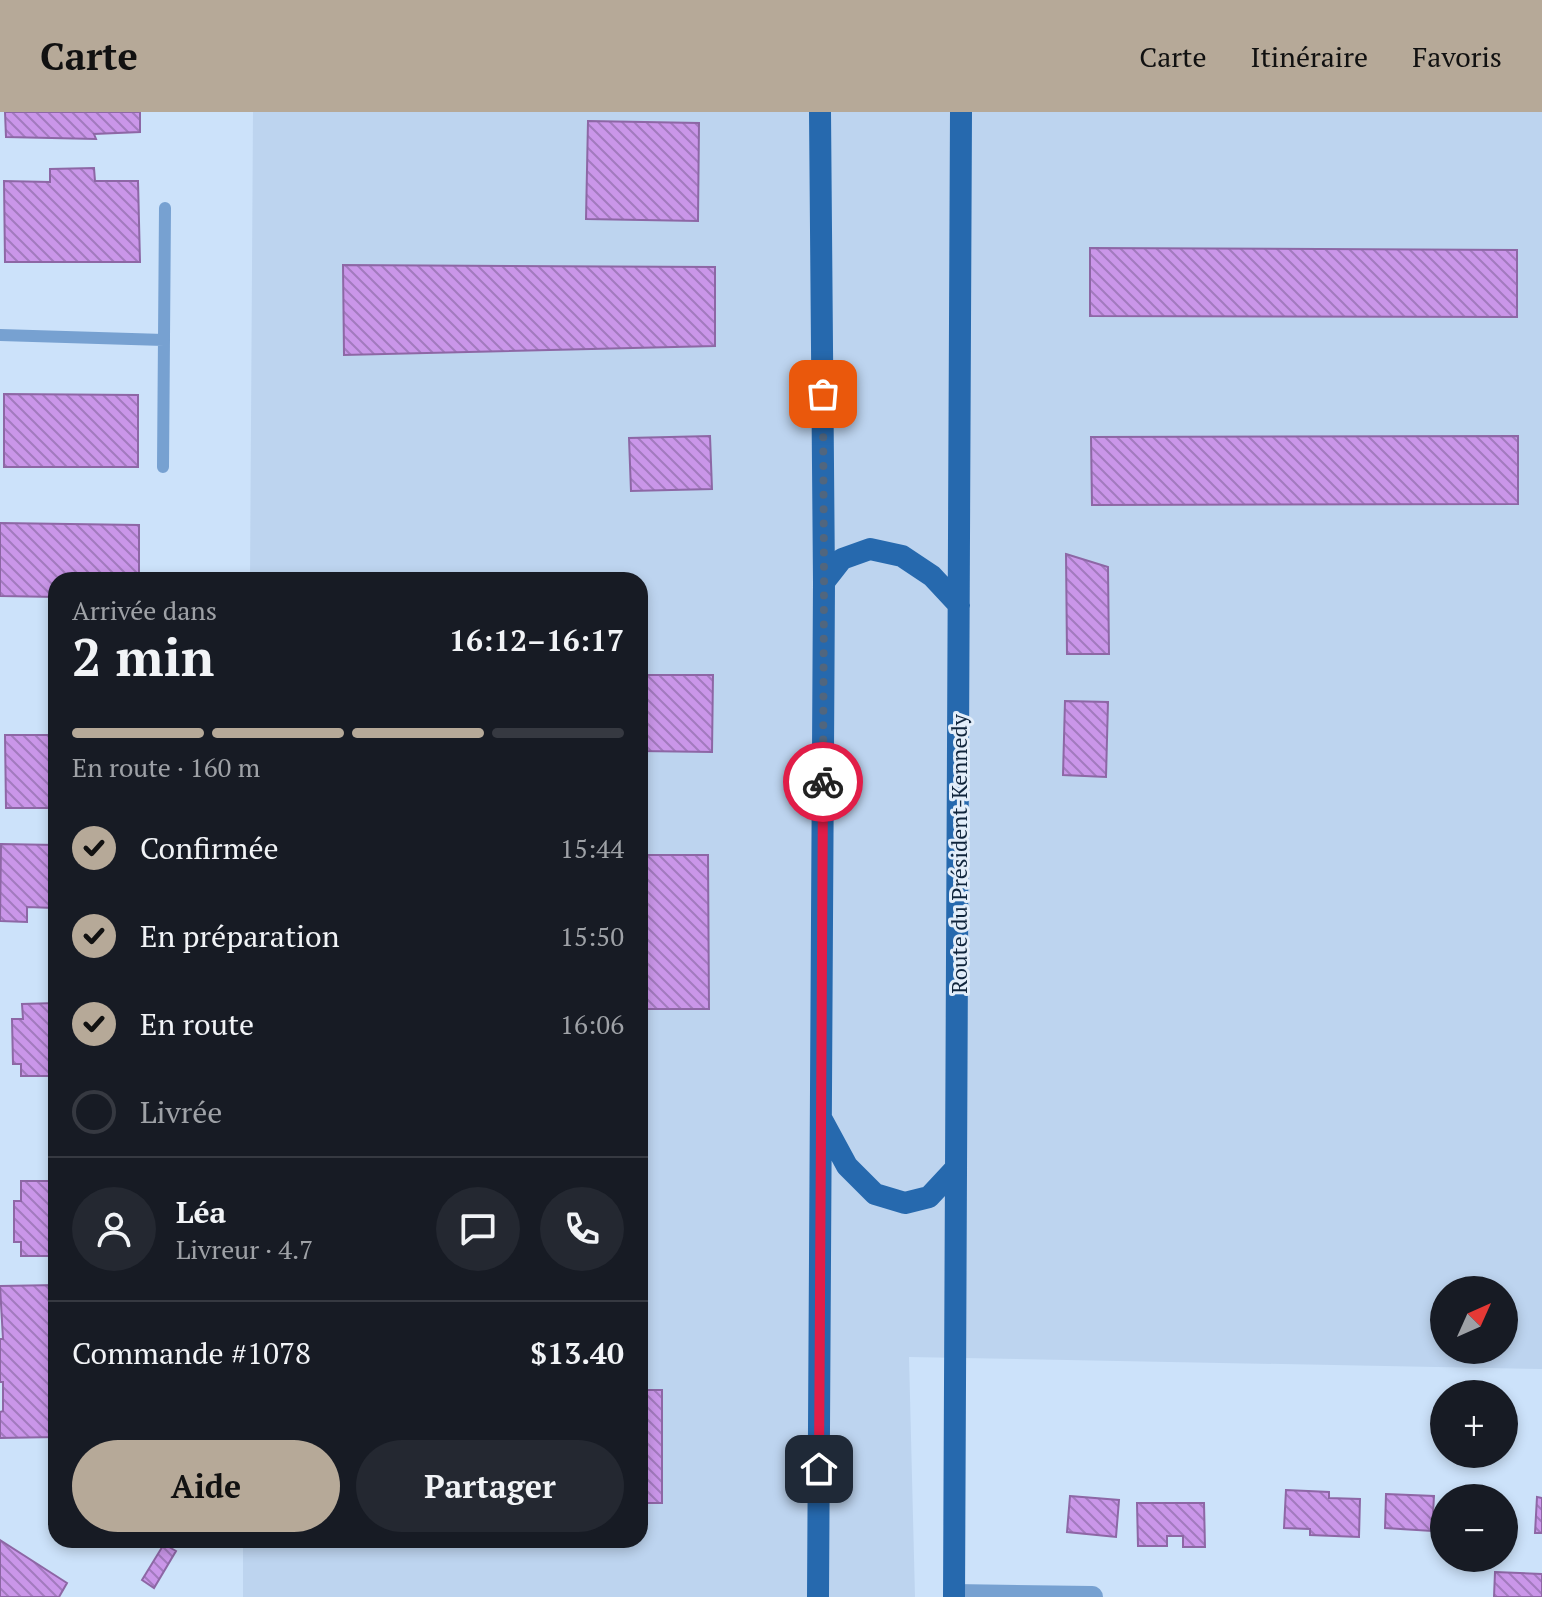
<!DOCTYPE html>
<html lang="fr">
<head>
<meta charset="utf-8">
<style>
	body { margin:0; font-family:"PT Serif",serif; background:#242831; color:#f1f3f6; height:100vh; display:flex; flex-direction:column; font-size:30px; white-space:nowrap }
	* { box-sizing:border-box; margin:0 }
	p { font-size:26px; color:#9ea1a6 }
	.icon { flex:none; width:44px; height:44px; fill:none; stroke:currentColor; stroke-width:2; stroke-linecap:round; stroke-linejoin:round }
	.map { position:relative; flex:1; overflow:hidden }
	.drawer { position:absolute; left:48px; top:460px; width:600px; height:976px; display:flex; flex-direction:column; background:#171b24; border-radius:24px; box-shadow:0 4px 12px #0003 }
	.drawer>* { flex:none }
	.needle { width:52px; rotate:45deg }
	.controls { position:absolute; left:1430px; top:1164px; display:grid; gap:16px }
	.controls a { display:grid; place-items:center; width:88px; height:88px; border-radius:50%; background:#171b24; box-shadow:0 4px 12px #0003; font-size:40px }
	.pin { position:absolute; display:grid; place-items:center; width:68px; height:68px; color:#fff; margin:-34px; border-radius:16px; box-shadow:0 4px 12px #0006 }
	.courier { position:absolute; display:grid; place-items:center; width:80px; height:80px; margin:-40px; border:6px solid #e11d48; border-radius:50%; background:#fff; color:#222; box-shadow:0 2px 10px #0007 }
	.overview em { font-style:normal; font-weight:800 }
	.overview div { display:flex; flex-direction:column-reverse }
	.overview { display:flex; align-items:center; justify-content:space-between; height:136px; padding:0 24px }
	h1 { font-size:52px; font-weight:800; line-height:60px }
	.bar { display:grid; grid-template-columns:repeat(4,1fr); gap:12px 8px; align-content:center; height:96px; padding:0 24px }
	.bar i { height:10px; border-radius:6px; background:#363941 }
	.bar .selected { background:#b6a998 }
	.bar p { grid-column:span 4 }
	.line { display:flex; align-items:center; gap:20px; padding:0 24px; border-top:2px solid #363941 }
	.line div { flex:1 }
	.round { display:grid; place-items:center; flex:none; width:84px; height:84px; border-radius:42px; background:#242831 }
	ol { padding:0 24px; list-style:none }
	li { display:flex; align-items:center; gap:24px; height:88px }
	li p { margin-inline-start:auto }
	li .icon { padding:8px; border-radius:50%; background:#b6a998; color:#111; stroke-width:4 }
	li:last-child { color:#9ea1a6 }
	li i { width:44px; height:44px; border:4px solid #363941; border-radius:50% }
	.button { display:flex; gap:16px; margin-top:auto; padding:16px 24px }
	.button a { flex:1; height:92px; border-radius:48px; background:#b6a998; color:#111; font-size:32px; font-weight:800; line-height:92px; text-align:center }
	.button a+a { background:#242831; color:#f1f3f6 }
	header { display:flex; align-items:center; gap:48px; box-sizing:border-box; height:112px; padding:0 40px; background:#b6a998; color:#111 }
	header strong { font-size:38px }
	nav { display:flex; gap:44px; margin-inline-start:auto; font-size:28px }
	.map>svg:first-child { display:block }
</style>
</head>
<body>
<header>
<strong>Carte</strong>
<nav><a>Carte</a><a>Itinéraire</a><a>Favoris</a></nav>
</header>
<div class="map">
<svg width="1542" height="1485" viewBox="0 0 1542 1485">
	<defs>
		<pattern id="building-back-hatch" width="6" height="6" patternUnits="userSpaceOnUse" patternTransform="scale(2)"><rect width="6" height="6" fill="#ca96e9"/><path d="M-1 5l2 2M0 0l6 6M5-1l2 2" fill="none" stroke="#a27abe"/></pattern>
	</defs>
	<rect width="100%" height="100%" fill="#cce2fa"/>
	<path fill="#bdd4ef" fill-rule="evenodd" d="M253,0H1542V1257L909,1245L915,1485H243V1428H640V468H250ZM1444,1178H1504V1238H1444Z"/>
	<path fill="url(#building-back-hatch)" stroke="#8d67a5" stroke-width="2" d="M5,0H140V20L94,22L96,27L6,25Z
		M588,9L699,11L698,109L586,107Z
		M94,56L95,69H138L140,150H5L4,69L50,70V57Z
		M1090,136L1517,138V205L1090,204Z
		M343,153L715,155V234L344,243Z
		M4,282L138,283V355H4Z
		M710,324L712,377L631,379L629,326Z
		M1518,324V392L1092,393L1091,325Z
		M0,411L139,413V468H56V485L0,484Z
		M1066,442L1108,455L1109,542H1067Z
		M640,563H713L712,640L640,639Z
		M1065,589L1108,590L1106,665L1063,663Z
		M5,623H56V696H6Z
		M1,732L56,733V805H54V796L27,795V810L0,809Z
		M640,743H708L709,897H640Z
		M56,891V964H21V952H13L12,907H23L22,892Z
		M21,1069H56V1144H21V1130H14V1089H21Z
		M56,1173V1325L0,1326V1300L3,1299V1270H0V1227H3L0,1174Z
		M640,1278H662V1391H640Z
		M1286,1378L1329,1380V1386L1360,1387L1359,1425L1310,1423V1417L1284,1416Z
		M1386,1382L1434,1384L1432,1419L1385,1416Z
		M1070,1384L1119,1388L1116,1425L1067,1420Z
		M1537,1385L1542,1386V1421H1535Z
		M1137,1391H1204L1205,1435H1183V1424H1167V1434H1138Z
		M0,1428L67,1471L59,1485H0Z
		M164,1432L176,1439L154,1476L142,1468Z
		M1495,1460L1542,1462V1485H1494Z"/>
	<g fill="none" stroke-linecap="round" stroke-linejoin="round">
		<path stroke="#77a1d1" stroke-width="12" d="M0,223L164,228
			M163,355L165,96"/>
		<path stroke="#77a1d1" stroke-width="22" d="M954,1483L1092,1485"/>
		<path stroke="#2669ae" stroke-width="22" d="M824,470L842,447L870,437L902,444L932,464L959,493
			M821,1006L847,1054L875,1082L905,1091L929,1085L956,1056
			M818,1485L824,470L820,0
			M954,1485L961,0"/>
	</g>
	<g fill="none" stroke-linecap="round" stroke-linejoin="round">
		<path stroke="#51667e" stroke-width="8" stroke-dasharray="0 14.4" d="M823,282L824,470L823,670"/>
		<path stroke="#e11d48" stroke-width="10" d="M819,1357L823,670"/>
	</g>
	<g text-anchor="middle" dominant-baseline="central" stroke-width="6" stroke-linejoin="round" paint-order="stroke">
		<g font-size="22" fill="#0f243b" stroke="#e3eefa">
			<text transform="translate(958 742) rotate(-90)">Route du Président-Kennedy</text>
		</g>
	</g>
</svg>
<div class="controls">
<a><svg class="needle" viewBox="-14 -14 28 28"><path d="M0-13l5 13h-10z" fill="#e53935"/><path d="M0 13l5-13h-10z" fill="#9ea1a6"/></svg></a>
<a>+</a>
<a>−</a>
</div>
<div class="pin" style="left:823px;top:282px;background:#ea580c"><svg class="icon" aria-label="bag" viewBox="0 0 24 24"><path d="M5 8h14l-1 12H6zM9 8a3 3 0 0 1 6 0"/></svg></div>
<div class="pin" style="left:819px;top:1357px;background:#1f2937"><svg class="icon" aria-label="home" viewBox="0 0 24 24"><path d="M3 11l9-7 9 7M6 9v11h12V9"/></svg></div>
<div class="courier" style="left:823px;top:670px"><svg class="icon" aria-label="bike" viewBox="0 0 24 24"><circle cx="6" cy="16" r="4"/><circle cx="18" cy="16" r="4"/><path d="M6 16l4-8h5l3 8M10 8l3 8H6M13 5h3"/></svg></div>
<section class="drawer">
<div class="overview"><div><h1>2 min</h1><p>Arrivée dans</p></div><em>16:12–16:17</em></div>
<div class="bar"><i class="selected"></i><i class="selected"></i><i class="selected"></i><i></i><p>En route · 160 m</p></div>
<ol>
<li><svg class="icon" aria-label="check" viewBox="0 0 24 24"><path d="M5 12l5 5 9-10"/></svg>Confirmée<p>15:44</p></li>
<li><svg class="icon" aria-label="check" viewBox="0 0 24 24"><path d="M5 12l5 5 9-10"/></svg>En préparation<p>15:50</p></li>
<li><svg class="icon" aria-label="check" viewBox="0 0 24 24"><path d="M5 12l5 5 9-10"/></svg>En route<p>16:06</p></li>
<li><i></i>Livrée</li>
</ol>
<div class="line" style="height:144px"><a class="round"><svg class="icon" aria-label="person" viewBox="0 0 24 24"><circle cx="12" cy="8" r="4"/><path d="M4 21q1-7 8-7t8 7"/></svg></a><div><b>Léa</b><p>Livreur · 4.7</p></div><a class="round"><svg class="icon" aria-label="chat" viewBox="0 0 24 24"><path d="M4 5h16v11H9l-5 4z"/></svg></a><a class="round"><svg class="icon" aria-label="phone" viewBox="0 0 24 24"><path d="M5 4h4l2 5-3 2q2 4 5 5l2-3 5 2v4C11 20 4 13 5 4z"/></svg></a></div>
<div class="line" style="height:104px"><div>Commande #1078</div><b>$13.40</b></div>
<div class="button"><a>Aide</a><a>Partager</a></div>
</section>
</div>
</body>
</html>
